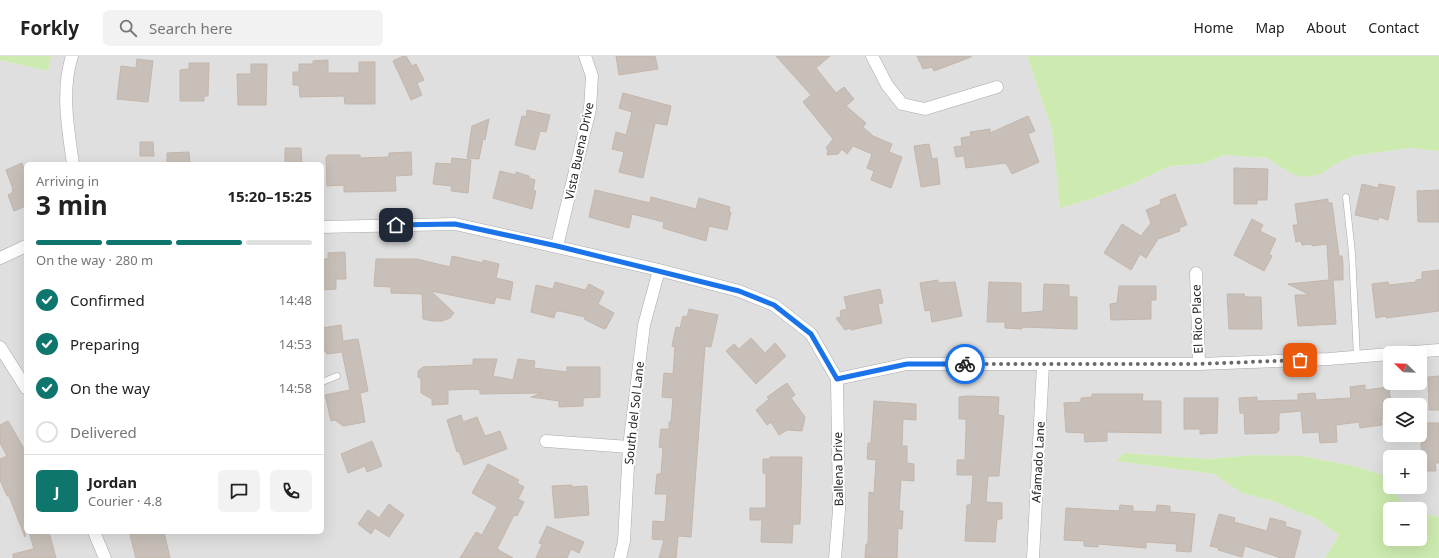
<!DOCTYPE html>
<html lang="en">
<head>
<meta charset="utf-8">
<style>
	body { margin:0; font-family:"Noto Sans",sans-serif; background:#f2f2f2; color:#222; height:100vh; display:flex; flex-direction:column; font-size:15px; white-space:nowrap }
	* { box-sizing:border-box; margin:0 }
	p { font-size:13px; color:#767676 }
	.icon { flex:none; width:22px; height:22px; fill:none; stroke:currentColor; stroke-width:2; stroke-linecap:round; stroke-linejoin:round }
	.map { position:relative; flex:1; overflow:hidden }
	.sheet { position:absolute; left:24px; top:106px; width:300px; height:372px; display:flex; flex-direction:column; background:#fff; border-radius:6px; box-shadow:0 4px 16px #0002 }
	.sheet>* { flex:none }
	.needle { width:26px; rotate:293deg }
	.controls { position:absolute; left:1383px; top:290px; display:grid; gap:8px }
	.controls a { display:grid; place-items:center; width:44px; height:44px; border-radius:6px; background:#fff; box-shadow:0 4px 16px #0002; font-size:20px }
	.pin { position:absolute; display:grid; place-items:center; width:34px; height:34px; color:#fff; margin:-17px; border-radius:8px; box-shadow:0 2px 6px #0006 }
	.courier { position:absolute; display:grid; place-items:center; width:40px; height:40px; margin:-20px; border:3px solid #1a73e8; border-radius:50%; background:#fff; color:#222; box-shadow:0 1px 5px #0007 }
	.head em { font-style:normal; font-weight:700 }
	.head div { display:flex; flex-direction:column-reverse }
	.head { display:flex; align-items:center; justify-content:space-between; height:68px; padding:0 12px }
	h1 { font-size:26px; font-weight:700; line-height:30px }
	.bar { display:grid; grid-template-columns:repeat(4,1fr); gap:6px 4px; align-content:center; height:48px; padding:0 12px }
	.bar i { height:5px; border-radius:3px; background:#e0e0e0 }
	.bar .active { background:#0f766e }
	.bar p { grid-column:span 4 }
	.line { display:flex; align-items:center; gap:10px; padding:0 12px; border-top:1px solid #e0e0e0 }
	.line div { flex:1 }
	.round { display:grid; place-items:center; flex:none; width:42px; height:42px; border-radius:6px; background:#f2f2f2 }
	ol { padding:0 12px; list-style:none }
	li { display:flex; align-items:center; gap:12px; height:44px }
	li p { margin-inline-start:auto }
	li .icon { padding:4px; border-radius:50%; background:#0f766e; color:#fff; stroke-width:4 }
	li:last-child { color:#767676 }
	li i { width:22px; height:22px; border:2px solid #e0e0e0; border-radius:50% }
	header { display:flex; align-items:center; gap:24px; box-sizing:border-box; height:56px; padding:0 20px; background:#fff; border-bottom:1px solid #e0e0e0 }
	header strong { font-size:19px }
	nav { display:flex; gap:22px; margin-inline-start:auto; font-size:14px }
	.search { width:280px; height:36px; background:#f2f2f2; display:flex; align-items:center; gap:10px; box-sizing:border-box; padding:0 14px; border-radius:6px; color:#767676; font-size:15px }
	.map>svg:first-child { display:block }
</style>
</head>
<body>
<header>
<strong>Forkly</strong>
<div class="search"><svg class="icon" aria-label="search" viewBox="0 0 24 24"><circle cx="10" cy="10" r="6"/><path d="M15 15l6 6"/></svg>Search here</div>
<nav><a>Home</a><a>Map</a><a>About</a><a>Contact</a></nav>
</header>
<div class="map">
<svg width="1439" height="502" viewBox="0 0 1439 502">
	<rect width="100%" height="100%" fill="#f2efe9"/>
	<path fill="#e0dfdf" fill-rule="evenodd" d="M51,0H1027L1052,74L1060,152L1091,143L1132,128L1170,110L1202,108L1224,99L1267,102L1292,118H1321L1335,108L1353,100L1410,92L1439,95V461L1420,456V453H1414L1402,446L1390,431H1420V401H1390V431L1386,420L1354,410L1302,400L1254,399L1210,403L1124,397L1117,405L1214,418L1242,437L1270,444L1317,463L1339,479L1325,502H0V4L48,15ZM26,108H322V476H26ZM1390,297H1420V327H1390ZM1390,349H1420V379H1390Z"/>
	<path fill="#cdebb0" d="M0,0H51L48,15L0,4Z
		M1027,0H1439V95L1410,92L1353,100L1335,108L1321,118L1305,121L1292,118L1267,102L1224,99L1202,108L1170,110L1132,128L1091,143L1060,152L1052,74Z
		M1124,397L1210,403L1254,399L1302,400L1354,410L1386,420C1392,436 1399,445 1414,453H1390V483H1420V456L1439,461V502H1325L1339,479L1317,463L1270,444L1242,437L1214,418L1116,405Z"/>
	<path fill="#c7bfb8" stroke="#c4b6ab" d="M403,0H406L412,10L416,8L424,24L417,27L422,39L411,44L393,5Z
		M616,0H655L658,13L619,19Z
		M776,0H830L816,12L836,37L844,31L854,43L846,50L866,67L863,71L873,80L892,88L889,96L902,101L891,132L871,124L874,115L867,112L872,98L853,90L847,98L842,93L838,98L827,99L828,94L826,92L833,83L803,46L811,39Z
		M917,0H971V1L934,15L932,11L923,13Z
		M137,3L153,5L148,46L117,43L121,10L136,12Z
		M328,4V17H359V6H375V48H345L344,40L300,41L299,29H293V16H299V8H313V5Z
		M189,7H209L208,40H204V45H180V14L189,13Z
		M251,8H267L266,49H238L237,18H251Z
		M623,37L671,50L667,69L655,67L643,122L619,116L624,96L612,93L616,76L626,79L632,56L619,52Z
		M527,54L550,59L546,76L540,75L535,94L515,89L522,60L526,61Z
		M1028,60L1035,75L1028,78L1039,106L1012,118L1006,107L966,112L964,100L956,101L954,91L962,90L961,82L971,80L970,76L990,73V77Z
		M489,63L485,84L483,83L479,103L467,102L472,70Z
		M140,86H153L154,100H140Z
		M929,88L932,103L937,102L940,128L921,131L914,90Z
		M285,92H301L302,108H285Z
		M189,96L190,108H167V97Z
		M411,96L412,119L395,120L396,135L344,136V129L327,130L326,102L328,99H360V102L389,101V97Z
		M452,102L471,104L468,137L451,135L452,130L433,128L436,107L451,108Z
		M22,107L26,117V150L14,155L8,139L13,136L12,133H13L6,114Z
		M1234,112L1268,113L1267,144H1257V148H1234Z
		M500,115L516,119V116L529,120V122L535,124L533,134L536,135L532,153L493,142Z
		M1362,128L1378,132L1379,128L1395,131L1388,164L1379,161L1378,164L1355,159Z
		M595,134L650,147L651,141L696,153L699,142L730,151L729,156H731L727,174L709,170L706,185L663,172L664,166L632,158L629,172L589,161Z
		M1439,134V166H1418L1417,135Z
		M1175,138L1187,169L1179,172L1180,175L1158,183L1146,202L1140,198L1131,214L1104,197L1122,168L1141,180L1151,167L1146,154L1161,148L1160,144Z
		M1328,143V147H1332L1339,200H1342L1343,208V224H1333L1336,268L1298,270L1295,239H1310L1288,228L1329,224L1327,188L1312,190V188L1302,189L1301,185L1296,186L1293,169H1298L1295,148Z
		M1252,163L1263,169L1260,175L1276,183L1269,198L1272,200L1264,215L1234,199Z
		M345,196L346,223H336V233L322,234V203H328V197Z
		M452,200L483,207V204L499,208L496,222L513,226L510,244L496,241L494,248L431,235L454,257L450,262L442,265H432L423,263L422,238L391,237V231L374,230L376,203H417L450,211Z
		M1439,214V255L1386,262V260L1376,262L1372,228L1388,226L1389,229L1416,226V224L1422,223V216Z
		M938,224V227L955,226L962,260L932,266L930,254L925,255L920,227Z
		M555,226L585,234L589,228L604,236L598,248L614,257L606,272L604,273L584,263L585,261L559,255H556L554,262L531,256L536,229L553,233Z
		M989,226L1021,227V257L1043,255L1044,228L1069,229V241H1077V273L1022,271V273L1005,272V266H987Z
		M1119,230H1156V244H1151V263L1111,264L1110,248L1117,247Z
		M880,233L883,247L878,248L882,267L851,274L850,272L845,274L836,262L841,261L840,255L847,253L844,241Z
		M1227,238H1244L1245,241H1261L1262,273H1229Z
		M689,253L718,259L711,291L705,290L691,481L678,480L676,502H659L664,484L652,483L653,465L665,466L667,438H655L657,418H661L663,392L659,391L661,373H669V366H671L673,342L662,341L664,317L673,318L675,291L672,290L676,271L680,272L683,260L687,261Z
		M341,269L343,285L358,283L368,335L360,337L365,366L343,370L335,364L331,365L325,339L350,334L342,296L327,298L326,295L322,296V272Z
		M751,282L765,297L775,287L786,300L756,328L726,295L734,288L739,293Z
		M473,303H497L493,320L513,324L518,303L535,305L534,312L567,316V311H600V341L583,342V350L559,351V345L531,341L542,337L480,338V334L473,333L448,334V348L432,349V343L421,337V323L418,321V315L423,311L473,309Z
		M1439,320V354H1429L1428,321Z
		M787,327L795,339L791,342L805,361L802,375L787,374L779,379L771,366L767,369L756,354L769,343L767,341Z
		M1365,329V334L1389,331L1391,349L1390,362L1381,363L1382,369L1360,372L1359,366L1336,369L1337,386L1320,387L1319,376L1303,377L1301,355L1279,357V375H1277V377L1245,378L1244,357H1240L1239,342L1257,341V345L1298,344V338L1315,337L1316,344L1351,342L1350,331Z
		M1092,338H1143L1142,345H1161V377L1107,376V385L1085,386L1084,377L1066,376L1064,347L1081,346V342L1092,341Z
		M967,340L999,341L998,359L1004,360L999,420H988L986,446L1002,447V463H997L995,486L965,485L967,449H971L973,419H957V404H965L966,373V363H959V341Z
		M1184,342H1218L1217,377L1200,378V373H1184Z
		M874,345L916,348V364L903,363L902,390H907V407L914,408V425L901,424L899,455H903L902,473L898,472L897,502H865L866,488H868L869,436L874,437L876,404L867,403L868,387H871Z
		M461,359L463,366L477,361L485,380L500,375L507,393L464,409L459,395L457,396L447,364Z
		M8,365L26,396L25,481L9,440H7L0,424V403L7,400L0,387V369Z
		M1424,367H1439V407H1435L1436,415H1422L1421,387L1425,386Z
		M372,385L382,410L367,416L365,410L348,417L341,398Z
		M770,401H802L800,468H793L792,487L761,486L762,464H750V452H766V418L763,417V403H770Z
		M488,408L519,424L517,427L524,431L518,443L524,446L517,460L514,459L497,493L513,502H460L476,476L482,479L497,451L472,437Z
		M572,429V431L587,430L589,459L555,462L552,430Z
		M389,448L404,459L389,481L375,472L371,478L358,468L368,454L379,462Z
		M1120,449L1133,450V455L1156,456L1157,449L1170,450V456L1195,458L1191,496L1176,495L1177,488L1146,486V492L1098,488V491L1084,490V485L1064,484L1066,452L1119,455Z
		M1219,458L1235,462L1234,466L1267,475L1270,462L1286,466L1285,470L1301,475L1294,502H1281L1245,490L1242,501L1218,494L1219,492L1210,490Z
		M547,470L584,486L579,497L571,493L567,502H536L542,488L539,487Z
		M29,476H49L56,502H13V498L34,493Z
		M141,476H164L170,502H136L130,479Z"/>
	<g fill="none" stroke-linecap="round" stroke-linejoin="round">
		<defs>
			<path id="service" d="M1346,141L1352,197L1357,301
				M322,326L337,320"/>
			<path id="minor" d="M72,0C61,34 68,73 73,108
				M872,0L887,29L902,48L925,53L997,31
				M322,171L455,168L659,214L739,235L774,249L811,278L837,323L839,454L835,502
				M557,190L590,53L592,20L585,0
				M0,202L26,190
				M1196,217L1199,308
				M0,291L26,332
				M1401,297L1439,294
				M837,323L907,308H1199L1329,303L1390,298
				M546,385L629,391
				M94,476L105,502
				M620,502L624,485L629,391L644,269L659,214
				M1033,502L1043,309"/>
		</defs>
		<use href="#service" stroke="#a9a9a9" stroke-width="7"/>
		<use href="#minor" stroke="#a9a9a9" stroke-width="13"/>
		<use href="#service" stroke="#fff" stroke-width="6"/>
		<use href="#minor" stroke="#fff" stroke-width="12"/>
	</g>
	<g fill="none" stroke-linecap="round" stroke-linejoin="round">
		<path stroke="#6b6a68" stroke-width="4" stroke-dasharray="0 7.2" d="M965,308H1199L1300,304"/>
		<path stroke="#1a73e8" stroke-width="5" d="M396,169L455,168L557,190L739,235L774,249L811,278L837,323L907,308H965"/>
	</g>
	<g text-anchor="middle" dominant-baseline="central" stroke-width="4" stroke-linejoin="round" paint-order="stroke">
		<g font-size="12" fill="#222" stroke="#fff">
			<text transform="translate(579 95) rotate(-78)">Vista Buena Drive</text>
			<text transform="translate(1197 263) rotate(-92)">El Rico Place</text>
			<text transform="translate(634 357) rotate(-84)">South del Sol Lane</text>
			<text transform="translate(1038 406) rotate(-87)">Afamado Lane</text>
			<text transform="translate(838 413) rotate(-91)">Ballena Drive</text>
		</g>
	</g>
</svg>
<div class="controls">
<a><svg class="needle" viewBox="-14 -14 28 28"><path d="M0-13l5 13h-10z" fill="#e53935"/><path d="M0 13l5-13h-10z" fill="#767676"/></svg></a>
<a><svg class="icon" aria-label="layers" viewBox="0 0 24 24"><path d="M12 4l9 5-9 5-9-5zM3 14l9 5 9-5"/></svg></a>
<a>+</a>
<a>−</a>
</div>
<div class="pin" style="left:1300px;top:304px;background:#ea580c"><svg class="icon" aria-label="bag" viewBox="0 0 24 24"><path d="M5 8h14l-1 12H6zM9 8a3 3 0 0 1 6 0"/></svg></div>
<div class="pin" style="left:396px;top:169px;background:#1f2937"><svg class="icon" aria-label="home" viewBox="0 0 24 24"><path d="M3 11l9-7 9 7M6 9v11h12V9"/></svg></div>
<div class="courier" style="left:965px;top:308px"><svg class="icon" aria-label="bike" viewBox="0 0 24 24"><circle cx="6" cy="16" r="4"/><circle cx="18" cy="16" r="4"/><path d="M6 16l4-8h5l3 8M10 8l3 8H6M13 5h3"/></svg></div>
<section class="sheet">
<div class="head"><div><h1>3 min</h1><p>Arriving in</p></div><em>15:20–15:25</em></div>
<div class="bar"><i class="active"></i><i class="active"></i><i class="active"></i><i></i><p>On the way · 280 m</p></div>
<ol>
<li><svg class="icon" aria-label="check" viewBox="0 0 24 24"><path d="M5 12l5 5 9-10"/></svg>Confirmed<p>14:48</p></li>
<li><svg class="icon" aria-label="check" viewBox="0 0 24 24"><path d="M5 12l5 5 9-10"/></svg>Preparing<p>14:53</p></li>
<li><svg class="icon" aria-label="check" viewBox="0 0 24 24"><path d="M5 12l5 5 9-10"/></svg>On the way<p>14:58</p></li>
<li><i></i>Delivered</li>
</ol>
<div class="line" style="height:72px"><b class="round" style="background:#0f766e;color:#fff">J</b><div><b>Jordan</b><p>Courier · 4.8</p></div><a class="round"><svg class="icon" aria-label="chat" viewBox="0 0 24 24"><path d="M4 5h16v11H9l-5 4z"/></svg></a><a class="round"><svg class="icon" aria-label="phone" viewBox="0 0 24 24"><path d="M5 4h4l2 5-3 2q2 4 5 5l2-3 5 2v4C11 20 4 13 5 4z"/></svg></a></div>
</section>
</div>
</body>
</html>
